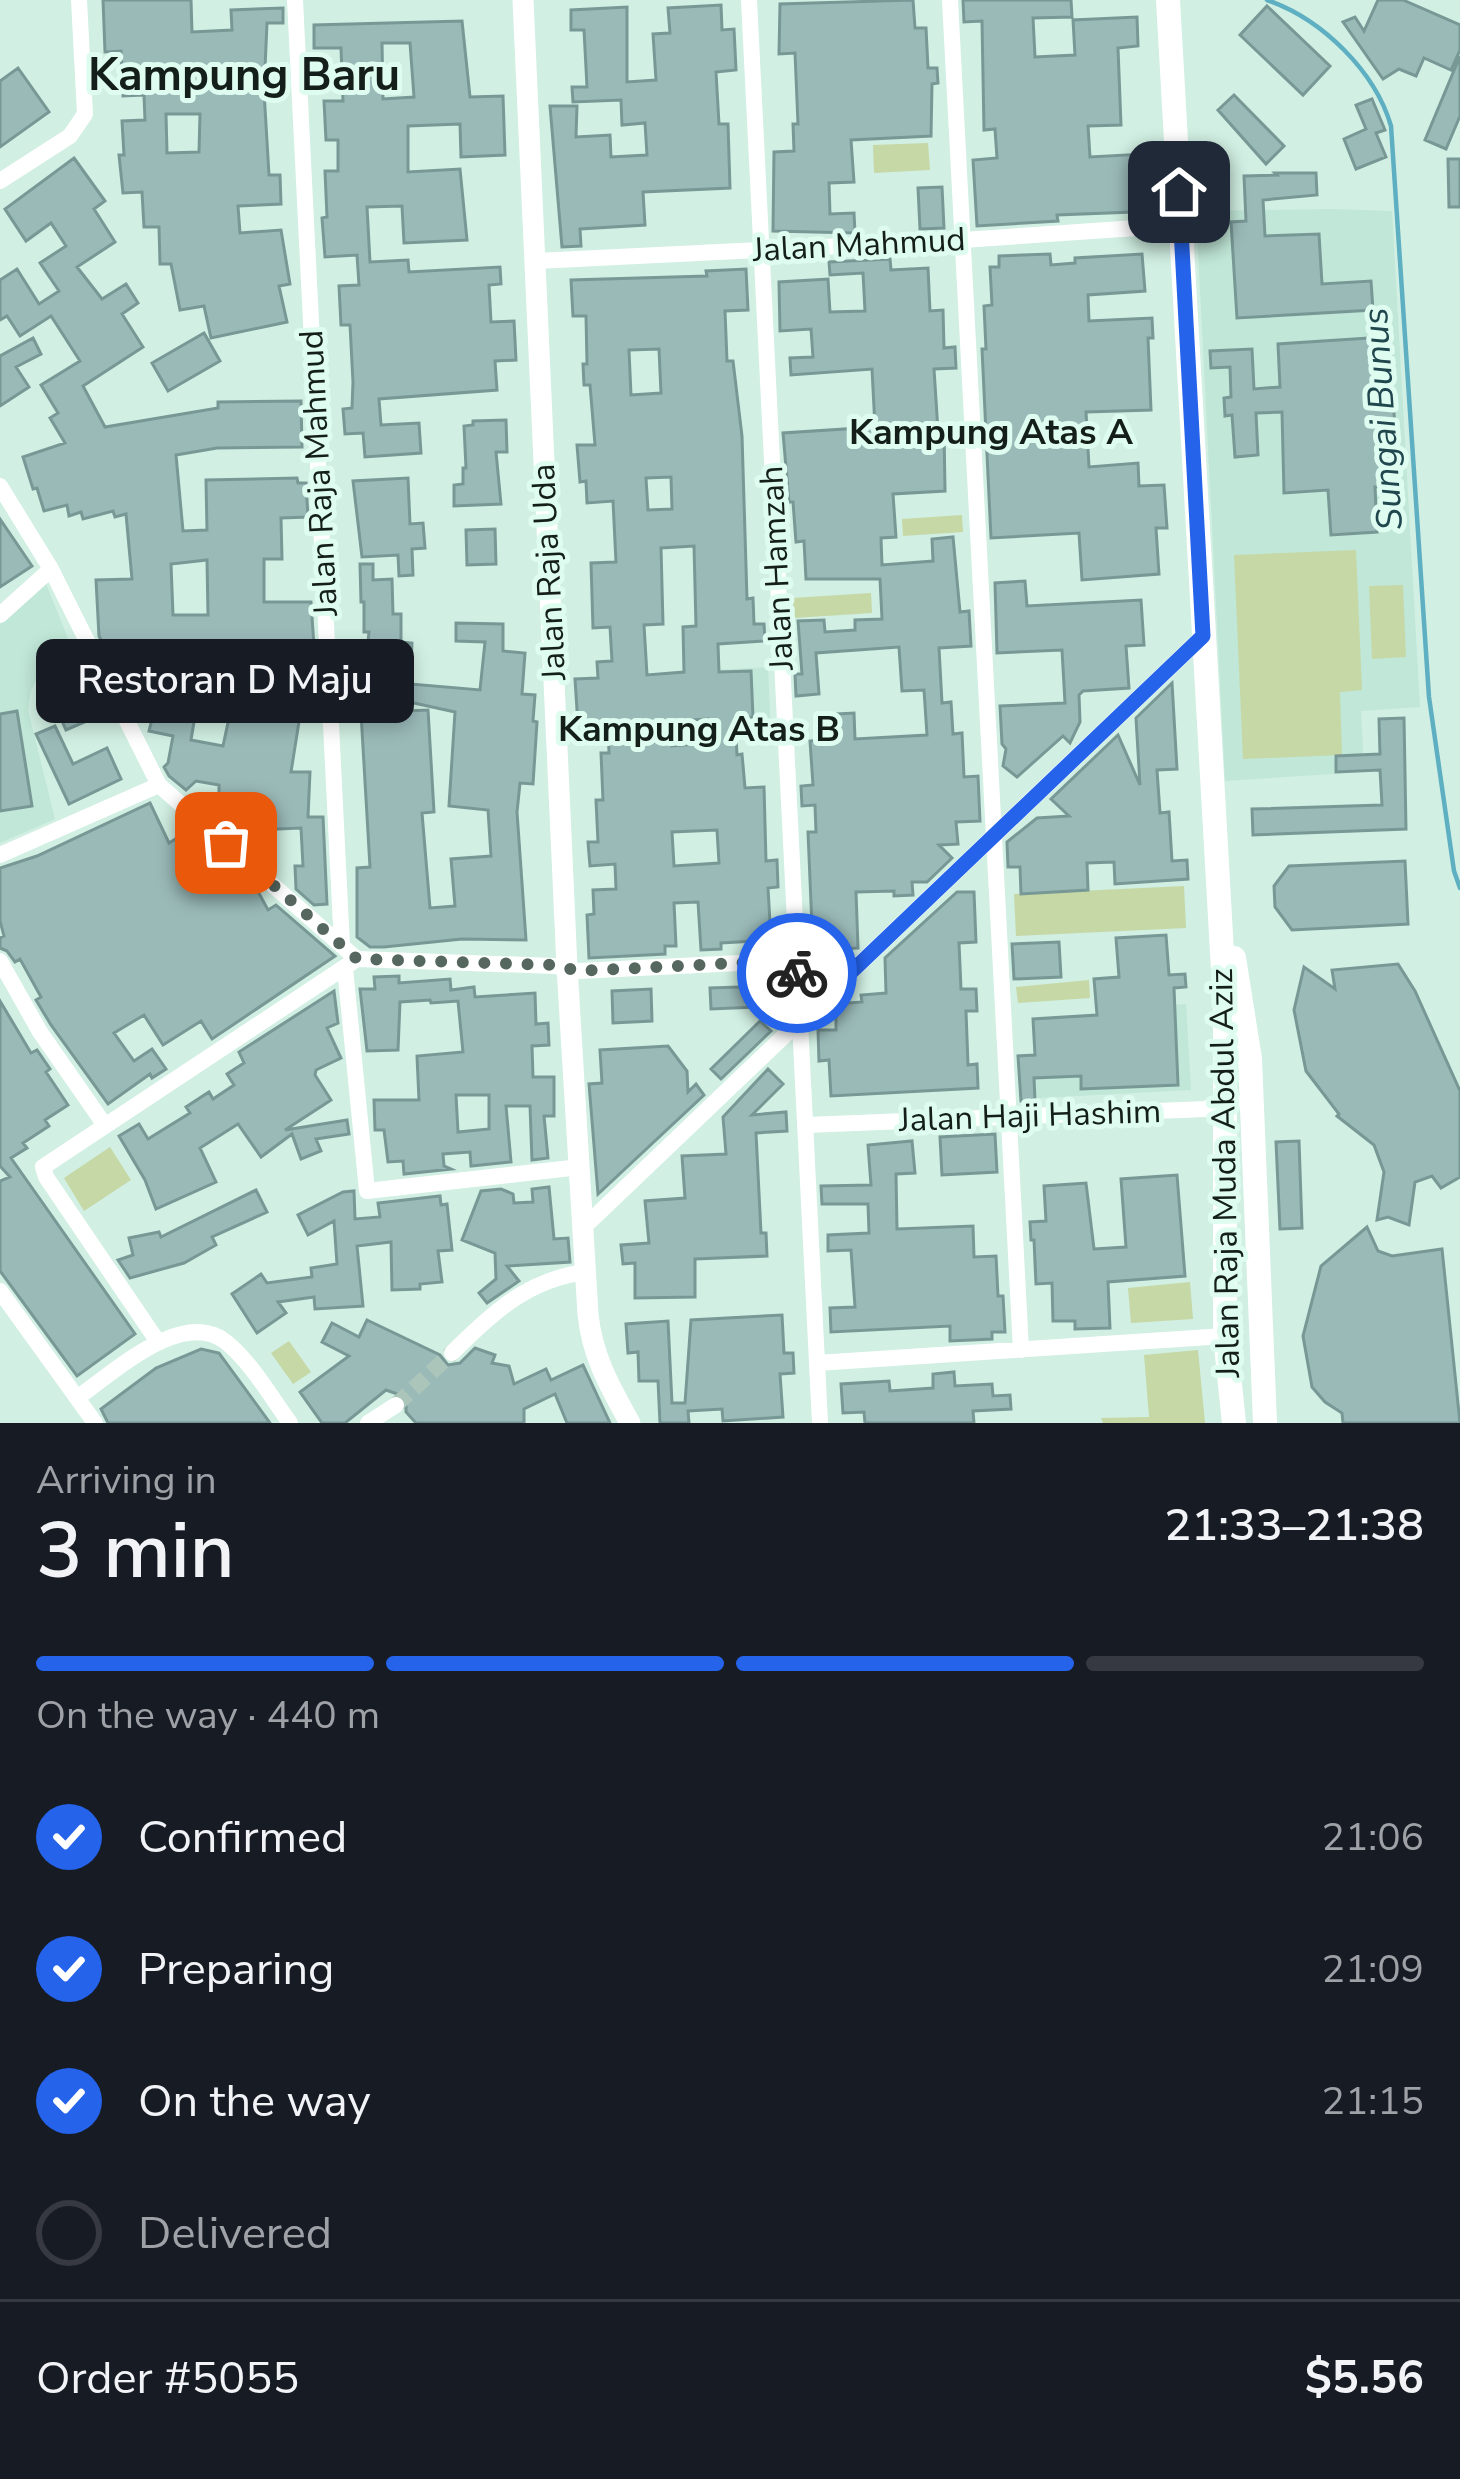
<!DOCTYPE html>
<html lang="en">
<head>
<meta charset="utf-8">
<style>
	body { margin:0; font-family:"Nunito Sans",sans-serif; background:#242831; color:#f1f3f6; height:100vh; display:flex; flex-direction:column; font-size:45px; white-space:nowrap }
	* { box-sizing:border-box; margin:0 }
	p { font-size:39px; color:#9ea1a6 }
	.icon { flex:none; width:66px; height:66px; fill:none; stroke:currentColor; stroke-width:2; stroke-linecap:round; stroke-linejoin:round }
	.map { position:relative; height:1423px; overflow:hidden }
	.side { display:flex; flex-direction:column; background:#171b24; flex:1 }
	.side>* { flex:none }
	.pin { position:absolute; display:grid; place-items:center; width:102px; height:102px; color:#fff; margin:-51px; border-radius:24px; box-shadow:0 6px 18px #0006 }
	.courier { position:absolute; display:grid; place-items:center; width:120px; height:120px; margin:-60px; border:9px solid #2563eb; border-radius:50%; background:#fff; color:#222; box-shadow:0 3px 15px #0007 }
	.bubble { position:absolute; height:84px; border-radius:18px; background:#171b24; box-shadow:0 6px 18px #0003; font-size:39px; font-weight:600; line-height:84px; text-align:center }
	.head em { font-style:normal; font-weight:600 }
	.head div { display:flex; flex-direction:column-reverse }
	.head { display:flex; align-items:center; justify-content:space-between; height:204px; padding:0 36px }
	h1 { font-size:78px; font-weight:600; line-height:90px }
	.bar { display:grid; grid-template-columns:repeat(4,1fr); gap:18px 12px; align-content:center; height:144px; padding:0 36px }
	.bar i { height:15px; border-radius:9px; background:#363941 }
	.bar .selected { background:#2563eb }
	.bar p { grid-column:span 4 }
	.line { display:flex; align-items:center; gap:30px; padding:0 36px; border-top:3px solid #363941 }
	.line div { flex:1 }
	ol { padding:0 36px; list-style:none }
	li { display:flex; align-items:center; gap:36px; height:132px }
	li p { margin-inline-start:auto }
	li .icon { padding:12px; border-radius:50%; background:#2563eb; color:#fff; stroke-width:4 }
	li:last-child { color:#9ea1a6 }
	li i { width:66px; height:66px; border:6px solid #363941; border-radius:50% }
	.map>svg:first-child { display:block }
</style>
</head>
<body>
<div class="map">
<svg width="1460" height="1423" viewBox="0 0 1460 1423">
	<rect width="100%" height="100%" fill="#d1efe3"/>
	<path fill="#c0e7d7" d="M1331,209L1392,211L1420,707L1361,711L1364,772L1225,781L1196,211Z
		M45,581L71,646L78,649L45,662L31,691L28,710L55,819L0,843V624Z
		M768,667L771,737L680,742L676,672Z
		M1186,1004L1191,1090L1021,1099L1019,1060L1106,1055L1104,1008Z"/>
	<path fill="#c5d8a5" d="M928,143L930,170L874,173L873,145Z
		M962,515L963,532L903,536L902,519Z
		M1356,550L1362,690L1340,692L1342,755L1243,759L1234,555Z
		M1403,585L1406,657L1372,659L1369,586Z
		M871,593L872,613L794,618L792,598Z
		M1184,886L1186,928L1016,936L1014,894Z
		M1089,980L1090,998L1018,1003L1016,987Z
		M110,1147L131,1180L84,1211L64,1178Z
		M1190,1282L1193,1319L1131,1323L1128,1288Z
		M289,1341L311,1372L293,1384L271,1353Z
		M1198,1350L1205,1423H1103L1101,1418L1149,1417L1144,1355Z"/>
	<g fill="none" stroke-linecap="round" stroke-linejoin="round">
		<path stroke="#5dafc1" stroke-width="4.5" d="M1267,0C1322,19 1375,71 1391,126L1429,697L1454,871L1460,888"/>
	</g>
	<path fill="#9abab8" stroke="#789896" stroke-width="3" fill-rule="evenodd" d="M103,0H191L192,32L232,30L231,10L283,8V23H267L264,91L269,175H280L281,204L238,206L240,233L281,230L290,284L279,286L287,322L211,338L204,306L180,310L171,264H160L159,227H144L142,192L123,193L119,155H124L122,121L145,120L144,95L123,96L121,51L105,52ZM166,114H200L199,152L167,153Z
		M913,0L915,28H926L928,68H937L938,83L932,84L931,136L851,140L854,182L829,183L830,214L854,213L855,233L773,231L774,152L794,151L793,124H798L795,53L779,54L780,4Z
		M963,0H1071L1072,17L1033,18L1035,57L1075,55L1073,20L1137,17L1138,46L1118,48L1121,125L1088,126L1090,157L1144,154L1145,169L1132,170L1133,212L1057,215L1058,221L977,226L973,160L997,158L995,129L984,130L982,21L964,22Z
		M1378,0H1403L1460,25V50L1451,70L1424,58L1416,76L1399,69L1383,79L1343,22L1355,17L1364,31Z
		M721,5L722,30L734,29L736,70L716,72L719,124H728L730,188L643,192L645,225L580,229L581,246L562,247L550,106H577L576,137L610,135L611,157L647,155L645,123L622,125L621,100L573,102L572,87H587L584,30H571V10L627,7V82L656,80L653,34L670,33L668,8Z
		M1267,6L1330,66L1303,95L1240,35Z
		M462,21L470,97L503,96L505,155L461,157L460,124L408,126V172L460,169L467,240L404,243L402,206L367,207L370,262L408,260L409,272L500,267L501,284L489,285L491,322L514,321L516,360L495,361L497,390L379,399L381,425L419,423L421,453L365,457L363,433L345,434L343,409L352,408L353,382L350,325H341L339,286L359,285L357,255L325,257L322,218L327,217L325,171H338V140H326L324,101H343L341,48H314V25ZM382,43H410L414,97L383,99Z
		M1460,56V116L1446,149L1425,140Z
		M18,68L49,112L0,147V81Z
		M1234,95L1284,146L1266,164L1218,110Z
		M1372,99L1385,130L1376,133L1386,157L1356,169L1344,139L1366,129L1356,105Z
		M74,158L105,201L94,209L115,242L77,267L102,299L126,284L138,303L122,314L143,347L83,386L105,427L218,408V402L301,401L302,447L217,448L176,455L183,531L207,530L206,480L297,478L298,483H306L308,517L281,518L282,559H264V602H311L315,661L301,709L291,772H310L308,817H323L327,904L314,905L296,889L295,866H303L301,828L231,831L227,828V797H219V785L196,781L186,790L169,776L164,767L168,763L173,736L149,731L152,719L139,717L136,710L141,683L120,679L118,674L122,646H104L99,636L96,580L132,579L126,514L115,517L113,511L83,519L81,512L69,516L67,505L44,511L37,488L33,489L23,457L65,443L50,418L58,413L41,385L80,361L51,316L20,336L7,316L0,320V280L17,269L39,304L59,291L40,263L66,246L51,223L26,241L5,209ZM207,560L208,615H173L171,564ZM210,664H251L244,706L232,704L223,746L191,740L199,692L205,693Z
		M1448,159H1460V207H1449Z
		M1275,173H1316L1317,195L1263,200L1265,236L1319,234L1322,284L1371,281L1373,310L1237,318L1231,222L1246,221L1244,176L1277,175Z
		M942,187L944,228L920,229L918,188Z
		M1050,254L1051,265L1075,263V258L1142,254L1145,291L1088,295L1089,321L1152,318L1153,338H1148L1151,410L1086,412L1089,467L1138,463L1139,486L1164,485L1167,528H1156L1159,574L1082,580L1079,533L991,538L982,349H986L984,306L992,305L990,267H999V256Z
		M890,259L891,270L928,268L930,311L943,310L944,348L955,347L956,368L934,369L938,431L944,430L945,491L893,494L896,537L881,538L882,565L933,561L932,539L953,537L960,612L969,611L971,646L939,648L942,703L951,702L953,734L962,733L964,777L978,776L980,821L956,822L958,844L939,845L952,858L927,882H912L913,895L894,896V891L856,892L858,948L813,950L808,832H816L815,805L802,806L801,786L813,785L810,741L819,740L818,715L854,713L855,739L927,735L924,690L902,691L899,647L816,653L819,694L796,696L795,674H802L798,621L824,620L825,632L855,630V620L882,619L880,579H806L804,541L796,542L793,502H789L783,433L875,427L872,369L791,375L790,358L813,357L811,329L780,331L779,282L828,279L830,312L865,311L863,273L830,275L829,262Z
		M746,269L748,310L725,311L727,361H733L742,436L747,599L753,598L754,624H764L765,641L718,644L719,672L751,671L753,717L735,718L737,755L742,754L745,788L764,787L766,861L777,860L778,887L768,888L771,940L721,943V949L701,950L698,902L674,903L676,946H665V954L589,958L587,915L594,914L593,890L616,889L615,864L590,866L588,842H598L596,800H603L601,753H609L608,723L578,725L575,679L598,678L597,662L612,661L610,627L593,628L591,563L616,562L613,501L587,503L586,481L580,482L577,445H595L590,385H584L583,364H587L586,316H573L571,280L707,276L706,271ZM659,349L661,393L631,395L629,350ZM671,477L672,509L648,510L646,478ZM694,546L696,626L683,627L684,672L647,675L644,625L663,624L661,548ZM708,719L709,743L672,746L671,721ZM717,830L719,863L674,866L672,832Z
		M204,333L220,361L168,391L152,363Z
		M33,338L41,354L16,367L29,387L0,406V356Z
		M1369,338L1390,340L1398,486L1375,487L1377,532L1331,535L1328,490L1284,493L1282,412L1256,413L1258,455L1235,457L1232,415L1225,416L1224,398L1231,397L1230,367L1211,368L1210,351L1252,349L1254,389L1280,387L1278,344Z
		M506,420L507,452H496L501,504L454,506V485L463,484V468H466L464,426L473,425V421Z
		M408,478L410,524L423,523L425,548L412,549L413,575L399,576L398,555L362,557L353,481Z
		M0,519L32,566L0,587Z
		M495,529L496,564L467,565L466,530Z
		M360,564H373V580L392,579L393,614H401V642L412,643L410,684L480,690L485,642L456,641V623L503,624V651L525,653L522,694L535,695L533,721L537,722L533,784L520,783L517,812L526,940L462,939L384,947H370L357,937V868L370,867L361,713L428,710L434,812L422,813L430,908L455,906L451,859L491,856L488,810L449,806L455,712L350,689L354,668L365,670L369,632H364V602H361Z
		M1025,581L1027,606L1141,600L1144,645L1126,646L1129,688L1083,691L1079,695L1080,722L1070,743L1063,736L1017,777L1003,766L1006,749L1002,744L1000,706L1065,703L1062,650L997,653L995,583Z
		M77,657L103,714L66,730L41,674Z
		M1172,683L1177,769L1157,770L1160,813L1169,812L1172,861L1187,860L1188,879L1115,884L1114,862L1087,863L1088,890L1021,894L1020,867H1008L1007,842L1037,818L1069,816L1051,799L1118,735L1140,785L1136,718Z
		M17,711L32,806L0,811V714Z
		M1404,718L1406,829L1253,835L1252,809L1382,805L1380,770L1336,772V756L1380,754L1379,719Z
		M55,726L73,764L107,748L121,779L69,804L36,734Z
		M150,803L169,843L188,831L209,864L221,857L236,881L244,877L255,886L268,910L276,905L335,956L212,1039L201,1021L163,1045L144,1015L114,1033L134,1061L152,1049L166,1069L152,1078L150,1074L108,1104L51,1025L36,1000L41,997L20,959L15,962L7,951L0,948V938L4,936L0,921V868L37,856Z
		M1405,861L1408,924L1292,930L1275,907L1274,886L1289,866Z
		M957,892H974L976,942L959,943L961,989H976L977,1011H966L968,1065L977,1064L978,1088L831,1096L829,1060L819,1061L818,1030H836V1004L862,1002L861,995L886,993L885,958Z
		M1166,935L1169,975L1185,974L1186,987L1174,988L1178,1085L1081,1089V1076L1034,1078L1035,1101H1021L1018,1056L1035,1055L1033,1019L1097,1015L1094,979L1119,977L1116,938Z
		M1059,942L1061,977L1014,979L1012,944Z
		M1398,964L1415,991L1460,1091V1177L1441,1188L1432,1176L1415,1182L1409,1225L1388,1217L1377,1220L1384,1172L1374,1145L1337,1116L1339,1114L1306,1071L1294,1010L1304,967L1335,989L1332,970Z
		M768,974H781L782,997L756,999V1007L711,1009L710,988L769,986Z
		M399,976V983L450,979L451,990L474,987L475,997L535,993L536,1024L548,1023L549,1045L532,1046L533,1077H554V1116H544L548,1158L532,1160L530,1106H506L511,1162L471,1166L470,1152L443,1154L444,1166L451,1169L404,1174L403,1161L388,1162L384,1130H375L374,1100H419L417,1056L463,1052L458,1001L431,1003L430,1000L400,1002L398,1050L367,1051L360,989H375L374,977ZM456,1095H489V1129L458,1132Z
		M651,989L652,1021L613,1023L612,991Z
		M334,991L338,1023L327,1028L341,1058L316,1070L315,1075L331,1100L285,1130L347,1120L349,1134L316,1139L321,1151L301,1159L292,1134L261,1157L238,1124L200,1148L216,1182L156,1209L145,1180L119,1136L139,1124L148,1139L190,1113L186,1107L209,1092L213,1099L234,1085L227,1074L244,1063L239,1052Z
		M0,1001L31,1053L37,1050L50,1069L46,1072L68,1105L45,1120L49,1126L23,1143L27,1148L11,1158L135,1334L77,1376L0,1271V1181L10,1177L0,1166Z
		M760,1021L771,1031L721,1079L711,1069Z
		M668,1046L687,1071L688,1092L696,1084L704,1095L598,1194L589,1084L602,1083L600,1050Z
		M768,1069L783,1084L752,1115L786,1112L787,1131L756,1133L761,1233H766L767,1256L695,1259V1297L635,1298V1263L623,1264L621,1245L649,1243L645,1201L685,1198L682,1156L726,1154L723,1117Z
		M995,1134L997,1172L942,1175L940,1137Z
		M912,1141L915,1173L896,1174L897,1229L973,1226L974,1257L996,1256L998,1296H1003L1005,1332H992V1339L950,1341V1326L831,1332L830,1308L855,1307L851,1250L828,1251V1235L869,1233L868,1204H822L821,1186L871,1185L868,1145Z
		M1299,1141L1302,1228L1280,1229L1276,1142Z
		M1177,1175L1185,1276L1108,1282L1110,1328L1075,1329V1321H1053L1052,1283L1036,1284L1034,1240H1031L1030,1222L1046,1221L1044,1186L1086,1183L1094,1249L1126,1247L1121,1179Z
		M549,1187L554,1239L568,1238L570,1262L507,1266L519,1281L487,1303L479,1293L496,1279L495,1253L462,1240L481,1191L501,1189L513,1194L514,1203L533,1202L532,1189Z
		M256,1190L267,1212L212,1237L216,1245L184,1263L130,1278L118,1260L133,1255L129,1238L159,1232L161,1237Z
		M354,1191L355,1219L380,1217L378,1203L440,1196L441,1205L447,1204L452,1250L438,1251L442,1282L420,1284V1289L392,1290L391,1242L357,1246L363,1306L315,1309L314,1297L278,1302L286,1313L257,1333L232,1294L261,1274L267,1283L312,1277L311,1268L337,1264L334,1221L308,1235L298,1215L343,1192Z
		M1367,1227L1378,1251L1392,1256L1442,1249L1460,1423H1343L1342,1413L1325,1402L1312,1387L1303,1336L1321,1266Z
		M782,1315L784,1353H793L794,1373L780,1374L783,1417L723,1421L722,1409L688,1411L689,1423H660L658,1381H639L638,1352L628,1353L626,1324L668,1321L672,1403H685L691,1320Z
		M367,1320L440,1355L448,1365L460,1363L475,1348L495,1355L492,1363L509,1366L514,1384L546,1369L551,1380L583,1365L610,1423H567L555,1394L524,1409V1423H416L406,1412V1397L386,1390L345,1423H322L300,1392L349,1356L322,1342L332,1323L359,1337Z
		M201,1349L219,1353L270,1423H108L101,1409L156,1368Z
		M954,1372L955,1386L992,1384L993,1396L1010,1395L1011,1409L973,1411L974,1423H865L864,1412L843,1413L841,1384L889,1381L890,1391L933,1388V1374Z"/>
	<g fill="none" stroke-linecap="round" stroke-linejoin="round">
		<path stroke="#abc5bb" stroke-width="16" stroke-dasharray="16 8" stroke-linecap="butt" d="M396,1405L452,1353"/>
		<path stroke="#fff" stroke-width="16" d="M295,0L342,946
			M749,0L820,1423
			M950,0L1021,1350
			M0,181L70,136L85,114L79,0
			M536,261L963,240L1180,225
			M0,486L51,569L159,785L342,946L357,959L554,966L579,971L797,960
			M0,615L51,569
			M0,855L159,785
			M0,961L40,1032L104,1124
			M345,968L367,1191L580,1167
			M806,1125L1206,1109L1216,1103L1235,1102
			M583,1228L1203,636
			M0,1291L95,1423
			M158,1342L46,1177L43,1167L357,959
			M452,1353C492,1313 528,1279 586,1272
			M817,1363L1225,1336
			M77,1398C112,1374 182,1307 226,1342C251,1362 271,1397 290,1423
			M368,1423L396,1405"/>
		<path stroke="#fff" stroke-width="21" d="M523,0L567,967L588,1314C592,1356 610,1387 630,1423"/>
		<path stroke="#fff" stroke-width="24" d="M1168,0L1225,1005V1336L1234,1423
			M1234,958L1250,1059L1265,1423"/>
	</g>
	<g fill="none" stroke-linecap="round" stroke-linejoin="round">
		<path stroke="#566760" stroke-width="12" stroke-dasharray="0 21.6" d="M226,843L357,959L554,965L579,971L797,960V973"/>
		<path stroke="#2563eb" stroke-width="15" d="M797,973L801,1020L1203,636L1179,192"/>
	</g>
	<g text-anchor="middle" dominant-baseline="central" stroke-width="10" stroke-linejoin="round" paint-order="stroke">
		<g font-size="33" fill="#141e1a" stroke="#defcf0">
			<text transform="translate(859 245) rotate(-3)">Jalan Mahmud</text>
			<text transform="translate(319 473) rotate(-93)">Jalan Raja Mahmud</text>
			<text transform="translate(777 568) rotate(-93)">Jalan Hamzah</text>
			<text transform="translate(549 572) rotate(-93)">Jalan Raja Uda</text>
			<text transform="translate(1030 1116) rotate(-2)">Jalan Haji Hashim</text>
			<text transform="translate(1225 1173) rotate(-91)">Jalan Raja Muda Abdul Aziz</text>
		</g>
		<g font-size="36" font-style="italic" fill="#20464e" stroke="#defcf0">
			<text transform="translate(1383 419) rotate(-94)">Sungai Bunus</text>
		</g>
		<g font-size="36" font-weight="bold" fill="#141e1a" stroke="#defcf0">
			<text x="991" y="432">Kampung Atas A</text>
			<text x="699" y="729">Kampung Atas B</text>
		</g>
		<g font-size="45" font-weight="bold" fill="#141e1a" stroke="#defcf0">
			<text x="244" y="75">Kampung Baru</text>
		</g>
	</g>
</svg>
<div class="pin" style="left:226px;top:843px;background:#ea580c"><svg class="icon" aria-label="bag" viewBox="0 0 24 24"><path d="M5 8h14l-1 12H6zM9 8a3 3 0 0 1 6 0"/></svg></div>
<div class="pin" style="left:1179px;top:192px;background:#1f2937"><svg class="icon" aria-label="home" viewBox="0 0 24 24"><path d="M3 11l9-7 9 7M6 9v11h12V9"/></svg></div>
<div class="courier" style="left:797px;top:973px"><svg class="icon" aria-label="bike" viewBox="0 0 24 24"><circle cx="6" cy="16" r="4"/><circle cx="18" cy="16" r="4"/><path d="M6 16l4-8h5l3 8M10 8l3 8H6M13 5h3"/></svg></div>
<div class="bubble" style="left:36px;top:639px;width:378px">Restoran D Maju</div>
</div>
<section class="side">
<div class="head"><div><h1>3 min</h1><p>Arriving in</p></div><em>21:33–21:38</em></div>
<div class="bar"><i class="selected"></i><i class="selected"></i><i class="selected"></i><i></i><p>On the way · 440 m</p></div>
<ol>
<li><svg class="icon" aria-label="check" viewBox="0 0 24 24"><path d="M5 12l5 5 9-10"/></svg>Confirmed<p>21:06</p></li>
<li><svg class="icon" aria-label="check" viewBox="0 0 24 24"><path d="M5 12l5 5 9-10"/></svg>Preparing<p>21:09</p></li>
<li><svg class="icon" aria-label="check" viewBox="0 0 24 24"><path d="M5 12l5 5 9-10"/></svg>On the way<p>21:15</p></li>
<li><i></i>Delivered</li>
</ol>
<div class="line" style="height:156px"><div>Order #5055</div><b>$5.56</b></div>
</section>
</body>
</html>
